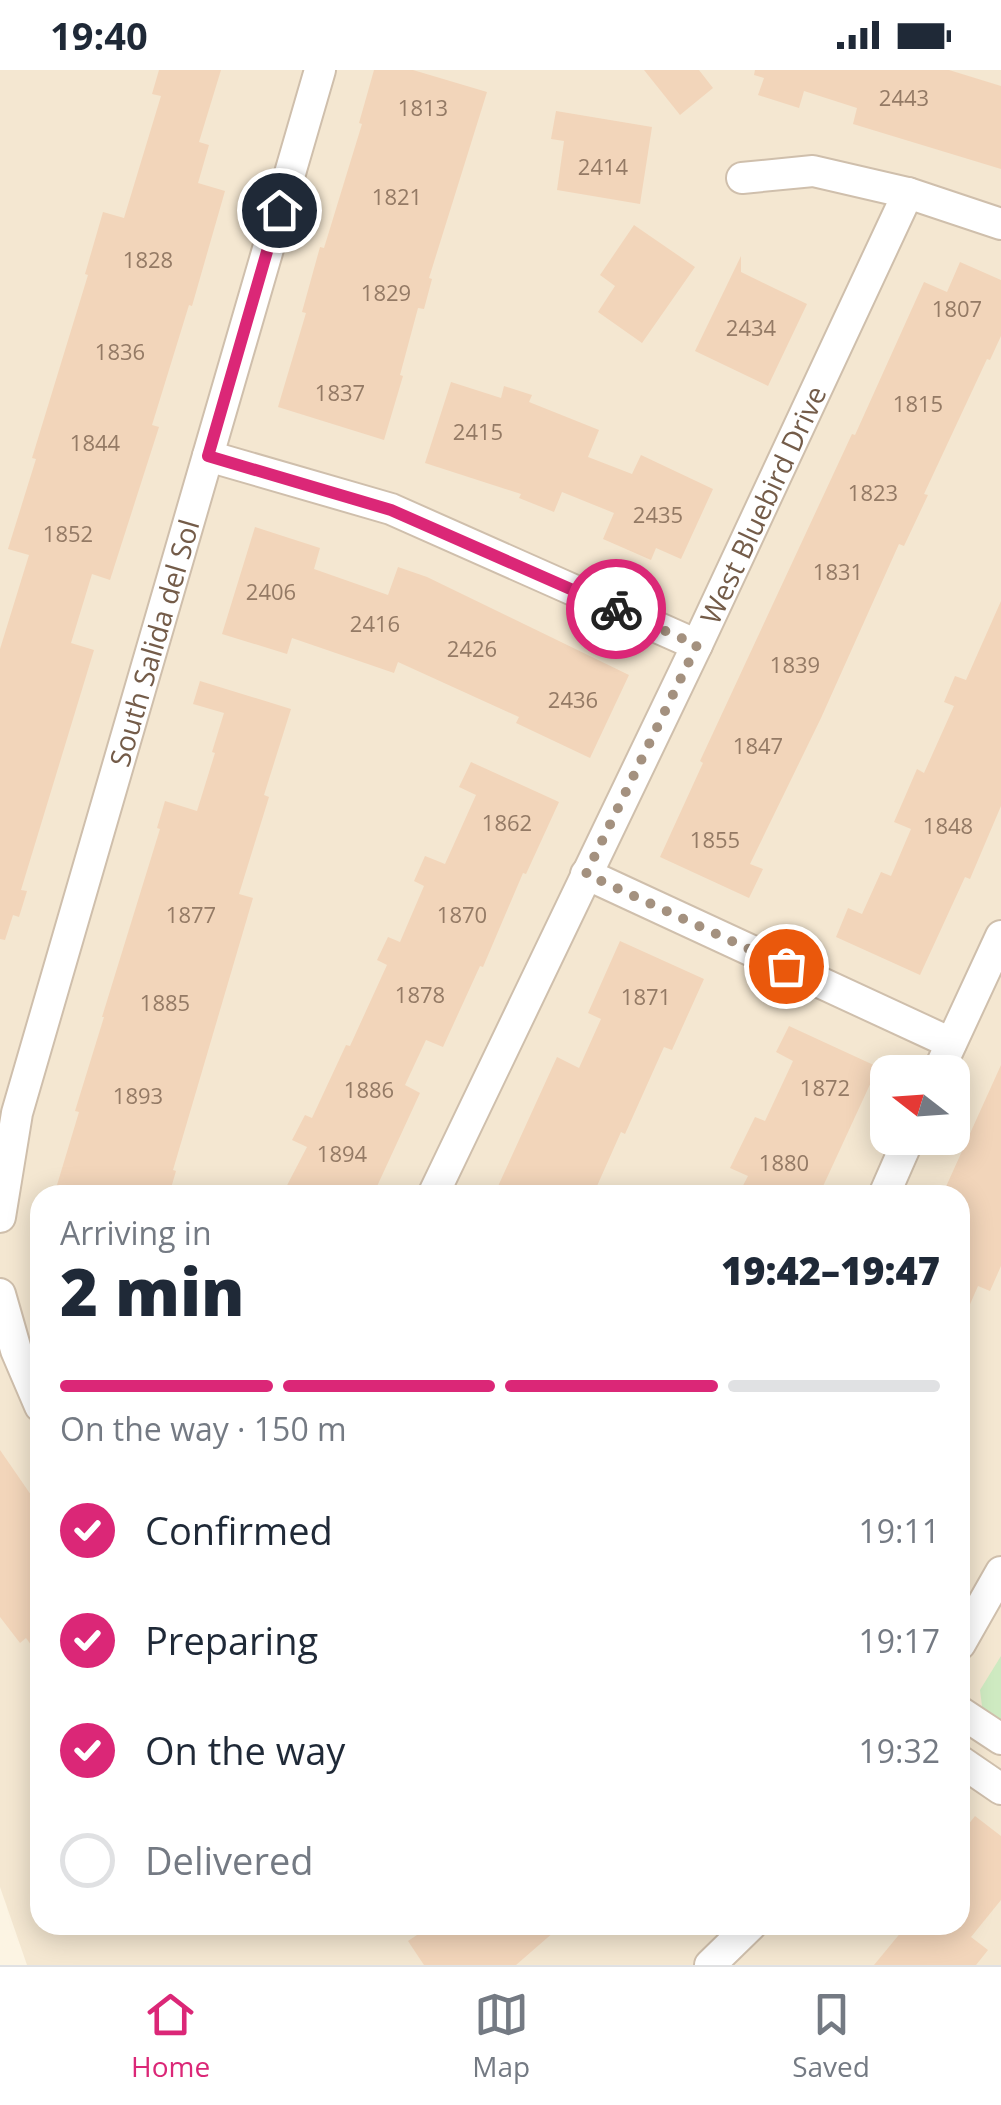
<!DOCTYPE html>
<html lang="en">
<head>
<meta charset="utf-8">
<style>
	body { margin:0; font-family:"Open Sans",sans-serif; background:#f6f6f7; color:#1f2937; height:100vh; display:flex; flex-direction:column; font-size:38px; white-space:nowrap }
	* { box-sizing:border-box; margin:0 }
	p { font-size:32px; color:#747a83 }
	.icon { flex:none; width:55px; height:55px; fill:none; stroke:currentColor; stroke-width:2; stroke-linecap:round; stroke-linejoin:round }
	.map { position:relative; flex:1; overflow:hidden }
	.side { position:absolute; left:30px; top:1115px; width:940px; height:750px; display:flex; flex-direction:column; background:#fff; border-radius:30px; box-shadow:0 5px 25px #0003 }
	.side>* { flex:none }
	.needle { width:65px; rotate:287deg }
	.tools { position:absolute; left:870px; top:985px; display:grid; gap:20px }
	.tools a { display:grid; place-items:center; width:100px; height:100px; border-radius:20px; background:#fff; box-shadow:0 5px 25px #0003; font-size:50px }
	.pin { position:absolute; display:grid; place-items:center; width:85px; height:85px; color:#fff; margin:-42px; border:5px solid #fff; border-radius:50%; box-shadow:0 2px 10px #0007 }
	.courier { position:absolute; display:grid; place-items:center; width:100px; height:100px; margin:-50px; border:8px solid #db2777; border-radius:50%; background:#fff; color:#222; box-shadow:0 2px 12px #0007 }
	.summary em { font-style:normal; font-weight:800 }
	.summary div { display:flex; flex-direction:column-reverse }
	.summary { display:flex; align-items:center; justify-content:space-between; height:170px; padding:0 30px }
	h1 { font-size:65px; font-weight:800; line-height:75px }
	.bar { display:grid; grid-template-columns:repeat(4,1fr); gap:15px 10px; align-content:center; height:120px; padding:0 30px }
	.bar i { height:12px; border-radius:8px; background:#e0e1e3 }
	.bar .selected { background:#db2777 }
	.bar p { grid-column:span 4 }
	ol { padding:0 30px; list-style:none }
	li { display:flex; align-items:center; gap:30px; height:110px }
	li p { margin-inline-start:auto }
	li .icon { padding:10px; border-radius:50%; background:#db2777; color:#fff; stroke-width:4 }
	li:last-child { color:#747a83 }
	li i { width:55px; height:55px; border:5px solid #e0e1e3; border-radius:50% }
	.status { display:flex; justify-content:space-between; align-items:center; height:70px; padding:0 50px; background:#fff; direction:ltr }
	.status svg { height:28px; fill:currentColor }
	.menu { display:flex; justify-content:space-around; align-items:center; height:140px; border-top:2px solid #e0e1e3; background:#fff; font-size:28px; color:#747a83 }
	.menu a { display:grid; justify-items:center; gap:5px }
	.menu .selected { color:#db2777 }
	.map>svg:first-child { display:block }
</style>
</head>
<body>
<div class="status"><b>19:40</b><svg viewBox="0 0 49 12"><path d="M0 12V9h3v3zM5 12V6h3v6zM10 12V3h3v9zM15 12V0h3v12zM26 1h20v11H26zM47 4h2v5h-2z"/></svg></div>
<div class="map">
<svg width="1001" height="1895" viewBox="0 0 1001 1895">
	<rect width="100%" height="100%" fill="#fcf4e3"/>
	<path fill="#f4e7d1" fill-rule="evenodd" d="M0,0H1001V1895H27L0,1817ZM888,1002H952V1068H888ZM40,1125H960V1855H40Z"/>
	<path fill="#ceeac1" d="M1001,1586V1656L983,1644L980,1620Z"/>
	<path fill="#f2d5ba" d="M159,0H221L199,72L209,75L198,113L225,121L192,236L189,235L152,355L159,357L110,510L92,504L71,573L94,580L21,820L27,821L19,847L13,845L5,870L0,869V579L29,485L8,479L36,389L32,388L88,205L85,204L103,142L124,148L161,26L152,24Z
		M374,0H413L487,22L429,208L432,209L424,239L418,238L400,305L403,306L384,370L278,337L306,243L302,242L320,177L324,178L362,54L359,53Z
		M644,0H699L713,18L680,45Z
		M755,0H949L1001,16V99L853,54L857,38L804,21L799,38L758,25L764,8L754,5Z
		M556,41L652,57L640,134L557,120L564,71L551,69Z
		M634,155L695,197L642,273L598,242L615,216L600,205Z
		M741,186V202L807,234L768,316L695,281Z
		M960,192L1001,210V266L990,290L987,289L924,424L928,425L904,476L899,474L821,648L750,794L763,799L749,828L660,787L703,693L700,691L852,364L855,365L924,212L947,222Z
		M451,312L501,328L504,316L532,325L529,332L599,360L588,387L632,404L641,385L713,419L681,489L656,478L651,490L603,469L614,443L562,422L554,442L519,428L521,424L425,393Z
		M255,457L320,478L314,499L388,525L398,497L427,507L629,605L590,688L516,653L519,647L398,592L394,603L292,568L287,584L222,564Z
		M1001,531V736L970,809L965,807L920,905L836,867L848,838L862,844L881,802L891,806L911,759L894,752L917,699L924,703L954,636L944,632L955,606L966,610Z
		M200,611L291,639L264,725L269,727L239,824L253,828L173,1100L176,1101L169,1125H54L79,1042L75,1041L104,947H102L160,759L157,758L165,731L197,741L215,683L212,682L224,643L193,634Z
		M471,692L559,732L526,804L523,803L483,897L480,896L443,977L426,970L405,1015L420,1023L373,1125H282L307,1077L292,1070L305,1045L312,1048L346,975L350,976L387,895L377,890L388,867L400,872L424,816L414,811L425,786L445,794L476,725L459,717Z
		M620,871L704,909L672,980L664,977L625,1064L621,1062L593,1125H494L557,987L579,998L601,949L588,943Z
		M789,956L878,997L819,1125H738L748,1106L730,1098L755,1047L765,1051L793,991L776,982Z
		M1001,995V1196L990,1221L978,1216L960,1257V1125L944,1121Z
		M0,1380L40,1438V1587L26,1568L20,1573L0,1547Z
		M975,1746L1001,1766V1830L971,1867L988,1880L976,1895H874L907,1855H960V1765Z
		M432,1855H562L516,1895H424L408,1871Z"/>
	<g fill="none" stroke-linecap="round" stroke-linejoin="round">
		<defs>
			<g id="minor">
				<path d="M742,108L813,101L908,123L1001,154"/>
				<path d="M208,386L391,439L697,575"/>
				<path d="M586,804L951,973"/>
				<path d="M938,1002L1001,866"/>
				<path id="s1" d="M433,1125L697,575L908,123"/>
				<path d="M884,1125L909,1068"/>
				<path id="s2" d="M0,1147L17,1043L320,0"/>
				<path d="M0,1224L16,1280L40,1336"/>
				<path d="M960,1574L1001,1502"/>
				<path d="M960,1642L1001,1669"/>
				<path d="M960,1691L1001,1719"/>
				<path d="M710,1895L751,1855"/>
			</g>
		</defs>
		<use href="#minor" stroke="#cfbfac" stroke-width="34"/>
		<use href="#minor" stroke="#fff" stroke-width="30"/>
	</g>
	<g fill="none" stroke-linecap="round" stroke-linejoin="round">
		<path stroke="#a4917f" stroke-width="10" stroke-dasharray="0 18" d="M616,539L697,575L586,804L786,896"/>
		<path stroke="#db2777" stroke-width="12" d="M279,140L208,386L391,440L616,539"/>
	</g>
	<g text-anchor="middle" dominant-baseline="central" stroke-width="8" stroke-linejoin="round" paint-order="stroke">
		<g font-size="22" fill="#947a65">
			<text x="904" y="27">2443</text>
			<text x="423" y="37">1813</text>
			<text x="603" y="96">2414</text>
			<text x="397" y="126">1821</text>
			<text x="148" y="189">1828</text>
			<text x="386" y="222">1829</text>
			<text x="957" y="238">1807</text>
			<text x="751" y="257">2434</text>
			<text x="120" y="281">1836</text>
			<text x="340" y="322">1837</text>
			<text x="918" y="333">1815</text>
			<text x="478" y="361">2415</text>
			<text x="95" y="372">1844</text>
			<text x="873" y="422">1823</text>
			<text x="658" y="444">2435</text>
			<text x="68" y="463">1852</text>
			<text x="838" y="501">1831</text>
			<text x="271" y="521">2406</text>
			<text x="375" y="553">2416</text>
			<text x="472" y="578">2426</text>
			<text x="795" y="594">1839</text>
			<text x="573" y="629">2436</text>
			<text x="758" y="675">1847</text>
			<text x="507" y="752">1862</text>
			<text x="948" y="755">1848</text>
			<text x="715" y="769">1855</text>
			<text x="191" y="844">1877</text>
			<text x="462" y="844">1870</text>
			<text x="420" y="924">1878</text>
			<text x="646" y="926">1871</text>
			<text x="165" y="932">1885</text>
			<text x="825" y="1017">1872</text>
			<text x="369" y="1019">1886</text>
			<text x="138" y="1025">1893</text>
			<text x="342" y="1083">1894</text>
			<text x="784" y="1092">1880</text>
		</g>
		<g font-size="28" fill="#745c49" stroke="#fff8e9">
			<text stroke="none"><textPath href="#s1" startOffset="765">West Bluebird Drive</textPath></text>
			<text stroke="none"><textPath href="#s2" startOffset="595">South Salida del Sol</textPath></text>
		</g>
	</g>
</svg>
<div class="tools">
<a><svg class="needle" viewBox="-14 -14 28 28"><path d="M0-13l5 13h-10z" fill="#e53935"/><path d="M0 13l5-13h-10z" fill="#747a83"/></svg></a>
</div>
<div class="pin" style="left:786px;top:896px;background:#ea580c"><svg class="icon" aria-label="bag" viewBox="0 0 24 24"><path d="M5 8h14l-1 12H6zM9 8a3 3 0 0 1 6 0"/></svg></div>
<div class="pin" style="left:279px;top:140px;background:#1f2937"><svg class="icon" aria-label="home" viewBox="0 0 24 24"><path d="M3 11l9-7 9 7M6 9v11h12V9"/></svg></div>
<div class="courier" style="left:616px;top:539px"><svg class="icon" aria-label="bike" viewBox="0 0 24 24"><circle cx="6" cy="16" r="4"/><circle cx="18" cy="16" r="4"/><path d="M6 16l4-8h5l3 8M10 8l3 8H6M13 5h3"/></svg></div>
<section class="side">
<div class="summary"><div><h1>2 min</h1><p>Arriving in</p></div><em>19:42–19:47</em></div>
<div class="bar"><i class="selected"></i><i class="selected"></i><i class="selected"></i><i></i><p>On the way · 150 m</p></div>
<ol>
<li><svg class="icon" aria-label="check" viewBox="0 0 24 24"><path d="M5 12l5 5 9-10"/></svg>Confirmed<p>19:11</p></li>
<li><svg class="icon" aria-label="check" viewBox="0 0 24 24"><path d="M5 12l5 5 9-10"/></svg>Preparing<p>19:17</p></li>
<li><svg class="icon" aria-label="check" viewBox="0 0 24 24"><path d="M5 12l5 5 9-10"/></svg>On the way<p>19:32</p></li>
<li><i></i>Delivered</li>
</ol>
</section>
</div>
<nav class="menu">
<a class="selected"><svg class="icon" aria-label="home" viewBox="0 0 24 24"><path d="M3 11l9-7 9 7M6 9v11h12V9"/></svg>Home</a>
<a><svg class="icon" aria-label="map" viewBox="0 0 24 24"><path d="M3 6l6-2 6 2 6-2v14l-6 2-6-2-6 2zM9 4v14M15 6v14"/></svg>Map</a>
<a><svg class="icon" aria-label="saved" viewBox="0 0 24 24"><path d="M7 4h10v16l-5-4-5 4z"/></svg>Saved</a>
</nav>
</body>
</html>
